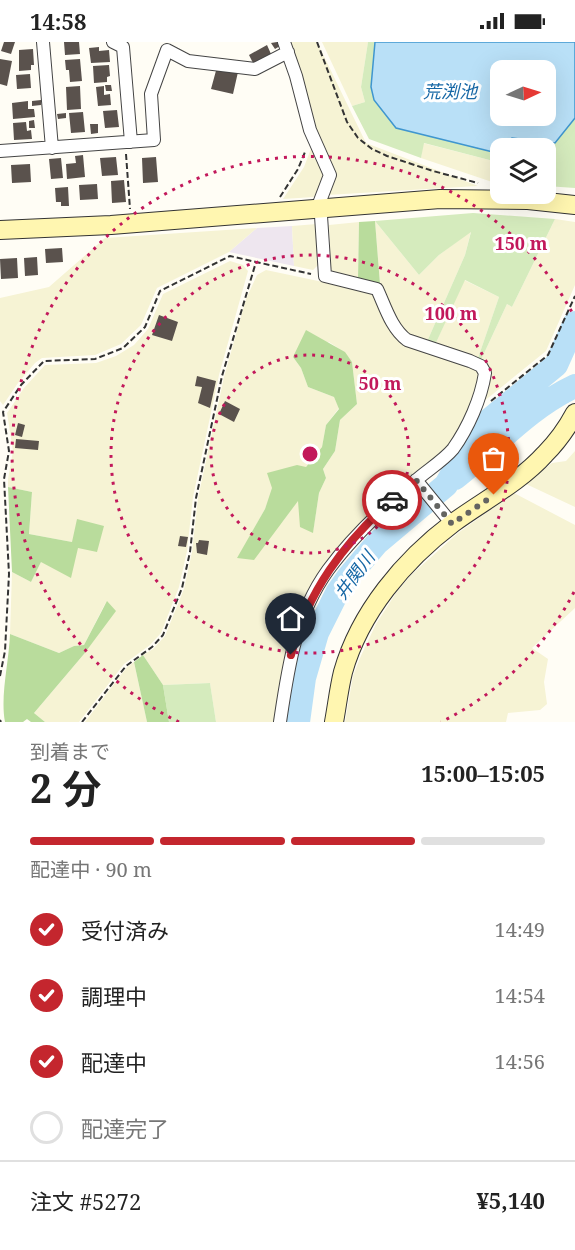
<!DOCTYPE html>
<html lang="ja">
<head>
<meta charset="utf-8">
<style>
	body { margin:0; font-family:"Noto Serif","Noto Sans JP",serif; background:#f6f6f6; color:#222; height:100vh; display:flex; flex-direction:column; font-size:22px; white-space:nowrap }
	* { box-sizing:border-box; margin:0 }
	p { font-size:20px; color:#767676 }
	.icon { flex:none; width:33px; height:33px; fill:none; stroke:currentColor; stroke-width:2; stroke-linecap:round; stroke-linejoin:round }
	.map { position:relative; height:680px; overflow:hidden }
	.sheet { display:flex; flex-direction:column; background:#fff; flex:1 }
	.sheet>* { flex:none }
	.needle { width:39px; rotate:86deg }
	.fabs { position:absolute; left:490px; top:18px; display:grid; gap:12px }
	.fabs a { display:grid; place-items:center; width:66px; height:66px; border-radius:12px; background:#fff; box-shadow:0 6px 24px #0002; font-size:30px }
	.pin { position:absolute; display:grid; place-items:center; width:51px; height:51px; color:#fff; margin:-62px -26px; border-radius:50% 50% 50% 0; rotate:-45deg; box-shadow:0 0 6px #0007 }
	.pin .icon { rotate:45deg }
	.courier { position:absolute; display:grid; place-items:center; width:60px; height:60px; margin:-30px; border:4px solid #c4262e; border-radius:50%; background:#fff; color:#222; box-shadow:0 2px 8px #0007 }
	.overview em { font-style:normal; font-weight:700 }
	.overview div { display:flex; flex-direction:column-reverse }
	.overview { display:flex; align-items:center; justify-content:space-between; height:102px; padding:0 30px }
	h1 { font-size:39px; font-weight:700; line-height:45px }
	.bar { display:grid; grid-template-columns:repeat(4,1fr); gap:9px 6px; align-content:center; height:72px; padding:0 30px }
	.bar i { height:8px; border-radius:4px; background:#e0e0e0 }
	.bar .on { background:#c4262e }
	.bar p { grid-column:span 4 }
	.line { display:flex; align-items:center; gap:15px; padding:0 30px; border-top:2px solid #e0e0e0 }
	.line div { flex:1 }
	ol { padding:0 30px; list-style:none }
	li { display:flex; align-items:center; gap:18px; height:66px }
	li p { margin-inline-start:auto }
	li .icon { padding:6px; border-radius:50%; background:#c4262e; color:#fff; stroke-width:4 }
	li:last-child { color:#767676 }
	li i { width:33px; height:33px; border:3px solid #e0e0e0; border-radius:50% }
	.status { display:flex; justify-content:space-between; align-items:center; height:42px; padding:0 30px; background:#fff; direction:ltr }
	.status svg { height:16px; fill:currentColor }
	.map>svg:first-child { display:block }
</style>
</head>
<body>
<div class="status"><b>14:58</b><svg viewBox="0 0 49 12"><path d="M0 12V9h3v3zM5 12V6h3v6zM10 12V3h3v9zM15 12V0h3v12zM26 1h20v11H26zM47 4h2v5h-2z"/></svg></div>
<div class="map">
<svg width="575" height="680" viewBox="0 0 575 680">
	<rect width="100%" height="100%" fill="#fffdf5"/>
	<path fill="#eee6ef" d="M292,184L294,224L229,210L257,186Z"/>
	<path fill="#f6f3d4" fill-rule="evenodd" d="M291,0H317L366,101L478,144L327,153L320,109L293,15Z
		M322,0H368L361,45L365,60L352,64Z
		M423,101L501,121V143L421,116Z
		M312,104L324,133L314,155L283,157L304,125Z
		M555,177L575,180V243L546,309L483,360L480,320L507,262L512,265Z
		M375,179L419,233L439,213L471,189L465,213L426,302L408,295L396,281L380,242Z
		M359,180L358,237L335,232L331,227L329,183Z
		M317,182L319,222L313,228L294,224L292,184Z
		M257,186L229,210L157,246L141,283L121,302L95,313L42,316L35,321L18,341L3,363L0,359V256L49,245L105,196Z
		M230,219L243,223L248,229L219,333L193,455L187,509L179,545L161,591L150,603L124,622L79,680H45L34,671L84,612L106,560L84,603L74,604L59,611L10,592L12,530L31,540L41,520L72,500L29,492L32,450L8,445V437L13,409L7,371L24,346L45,323L96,321L116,314L134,303L148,287L163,252Z
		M266,228L375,251L394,291L482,328L469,370L449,406L314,543L276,680H216L210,641L163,643L143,613L153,607L165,594L184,547L192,510L198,456L224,335L246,257L257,233ZM329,300L344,310L352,320L357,362L340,378L335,409L323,427L326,436L319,451L313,490L298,458L283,479L238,516L265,467L273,446L306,425L322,405L326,383L339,366L334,355L308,345L301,326L293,315Z
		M464,238L499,255L477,319L434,305Z
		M575,409V465L526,442L552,421L566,419Z
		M514,451L575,483V566L532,606L548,617L544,640L547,662L540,668L508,671L506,680H345L353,634L360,616L376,582L396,551L410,534L458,491Z
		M134,620L147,680H85L127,625Z"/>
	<path fill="#d5ebbd" d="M368,0H375L371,45L374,58L396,86L501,112V121L424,101L421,116L369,97L352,64L365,60L361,45Z
		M575,76V146L546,144V106H510L512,96L555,101Z
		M473,171L555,177L512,265L507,262L480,320L477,319L499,255L465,238L434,305L426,302L465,213L471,190L439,213L419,233L375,179Z
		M210,641L216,680H169L163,643Z"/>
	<path fill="#b9dc9c" d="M375,179L380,242L358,237L359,180Z
		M306,288L345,310L352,320L357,362L340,378L335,409L323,427L326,436L319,451L313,491L300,485L298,459L254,518L237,516L265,467L272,446L267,431L297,423L306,425L322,405L326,383L339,367L334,355L308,345L301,326L293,315Z
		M8,445L32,450L29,492L72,500L77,477L104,484L97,510L78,506L71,536L41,520L31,540L12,530Z
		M107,559L116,569L84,612L34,671L45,680H31L27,677L23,680H5C0,654 9,620 10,592L59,611L74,604L84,603Z
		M143,613L163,643L169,680H147L134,620Z"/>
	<path fill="#b9e0f7" stroke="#3f96cf" stroke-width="1.5" fill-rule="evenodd" d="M375,0H575V76L555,101L512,96L510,106H501V112L396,86L374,58L371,45ZM501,28H546V74H501Z"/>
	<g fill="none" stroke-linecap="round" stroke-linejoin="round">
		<path stroke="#b9e0f7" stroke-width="24" d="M455,436C495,405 528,366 575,344
			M298,680L304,636L317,591L337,551L349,534L377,501L446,443L477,388L556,323L575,281"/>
	</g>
	<path fill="#5a524d" d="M4,0H15L11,12L1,9Z
		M64,0H79L80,12L65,13Z
		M277,0L280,4L275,7L271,1Z
		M267,3L271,12L253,21L249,13Z
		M99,5V9L109,8L110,20L91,21L89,6Z
		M33,7L34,23H31V28L19,29V8Z
		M0,17L12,19L7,44L0,42Z
		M80,17L82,39L70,40L69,28H66L65,18Z
		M109,23L110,34L107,35V40L94,41L93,24Z
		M217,25L238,30L233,52L211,47Z
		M30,32L31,46L17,47L16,33Z
		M105,43H111L112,49H106Z
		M80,44L81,67L67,68L66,45Z
		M104,44V53L110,52L111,63L98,64L96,45Z
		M41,58V63L32,64V59Z
		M28,59V67H34L35,75L13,77L12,61Z
		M117,68L119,85L105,86L103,69Z
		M83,70L85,90L71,91L69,71Z
		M66,71V76L58,77L57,72Z
		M34,78L35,86H29V79Z
		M26,80L27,89L31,88L32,97L14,98L13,81Z
		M90,82H98V91L91,92Z
		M83,113L85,135L67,137L66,122L76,121L75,114Z
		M116,115L118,133L102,134L100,116Z
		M156,115L158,140L143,141L142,116Z
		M61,116L63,136L51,137L49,117Z
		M30,122L31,140L12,141L11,123Z
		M124,138L126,160L112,161L111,139Z
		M97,142L98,157L80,158L79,143Z
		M68,145L69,164H61V160H56L55,146Z
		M62,206L63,220L46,221L45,207Z
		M37,215L38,233L25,234L24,216Z
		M17,216L18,236L1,237L0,217Z
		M159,273L178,280L172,299L152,293Z
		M197,334L216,339L210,366L198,361L202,345L195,344Z
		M225,359L240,367L234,380L219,372Z
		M18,381L25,383L22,395L15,393Z
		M16,397L39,399L38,408L15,406Z
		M180,494L188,495L186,505L178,504Z
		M199,498L209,499L207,513L197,511L196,501H198Z"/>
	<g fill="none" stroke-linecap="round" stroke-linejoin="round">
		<defs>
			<path id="street" d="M43,0L52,106
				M113,0L123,5L131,100
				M0,109L154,98L151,52L167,8L188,19L255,27L288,10
				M416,438L452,482
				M280,680C288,626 295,574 328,528C353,494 382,467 414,440C426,429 443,419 453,407C468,386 481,357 485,331L481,324L470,319L407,298C391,286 385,264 377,247L325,234L320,159L330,133L310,88L296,34L284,0"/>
			<path id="secondary" d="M0,188L111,183L440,157L528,158L575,163
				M334,680C337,664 339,646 343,630C360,570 404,518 453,481C483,459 520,440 545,412C557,400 567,386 575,371"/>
		</defs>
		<use href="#street" stroke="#444" stroke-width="14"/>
		<use href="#secondary" stroke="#333" stroke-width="20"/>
		<path stroke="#333" stroke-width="2" stroke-dasharray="6 3" stroke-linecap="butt" d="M317,0L347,80L358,96L372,107L387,114L433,129L478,141
			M126,112L130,167
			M280,155L298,127L305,110
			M491,359L548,313L575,254
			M0,634L5,609L9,532L4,437L9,409L3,370L21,343L44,319L95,317L123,306L145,285L160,249L230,214L256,220
			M0,678L1,680
			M82,680L126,624L152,605L163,593L182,546L190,510L196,456L222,334L256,220L311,232"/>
		<use href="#street" stroke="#fff" stroke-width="12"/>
		<use href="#secondary" stroke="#fff6b0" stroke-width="18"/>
	</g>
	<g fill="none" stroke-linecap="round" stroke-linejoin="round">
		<path stroke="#646461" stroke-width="6" stroke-dasharray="0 10.8" d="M392,458L416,438L452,482L494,453"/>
		<path stroke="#c4262e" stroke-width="8" d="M291,613C307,550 344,501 392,458"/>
	</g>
	<g fill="none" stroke="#c2185b" stroke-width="3" stroke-dasharray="3 6">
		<circle cx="310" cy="412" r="99"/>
		<circle cx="310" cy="412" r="199"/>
		<path d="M574 550A298 298 0 0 1 441 680M179 680A298 298 0 1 1 574 274"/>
	</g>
	<g text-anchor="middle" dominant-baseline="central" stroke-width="6" stroke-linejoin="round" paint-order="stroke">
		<g font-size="18" font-style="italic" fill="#1768a6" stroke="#fff">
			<text x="450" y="49">荒渕池</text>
			<text transform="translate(354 533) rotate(-54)">井関川</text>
		</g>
	</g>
	<circle cx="310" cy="412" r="9" fill="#c2185b" stroke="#fff" stroke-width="3"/>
	<g font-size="18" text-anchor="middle" font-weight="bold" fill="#c2185b" stroke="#fff" stroke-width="6" stroke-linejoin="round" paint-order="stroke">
		<text x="521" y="208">150 m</text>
		<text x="451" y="278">100 m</text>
		<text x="380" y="348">50 m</text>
	</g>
</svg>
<div class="fabs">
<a><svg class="needle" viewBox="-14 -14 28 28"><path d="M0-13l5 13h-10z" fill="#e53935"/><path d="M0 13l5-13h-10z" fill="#767676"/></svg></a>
<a><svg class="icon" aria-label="layers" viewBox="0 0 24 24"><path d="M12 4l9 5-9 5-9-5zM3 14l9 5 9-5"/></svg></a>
</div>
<div class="pin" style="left:494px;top:453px;background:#ea580c"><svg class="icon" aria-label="bag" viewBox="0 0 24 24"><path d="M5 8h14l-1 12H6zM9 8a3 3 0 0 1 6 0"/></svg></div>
<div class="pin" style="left:291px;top:613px;background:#1f2937"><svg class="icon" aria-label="home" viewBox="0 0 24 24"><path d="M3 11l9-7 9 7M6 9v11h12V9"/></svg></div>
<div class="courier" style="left:392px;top:458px"><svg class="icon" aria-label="car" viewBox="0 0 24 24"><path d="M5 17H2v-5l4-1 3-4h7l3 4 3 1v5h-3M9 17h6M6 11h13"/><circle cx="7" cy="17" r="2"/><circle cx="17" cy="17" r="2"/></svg></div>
</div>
<section class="sheet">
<div class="overview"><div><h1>2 分</h1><p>到着まで</p></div><em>15:00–15:05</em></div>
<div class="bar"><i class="on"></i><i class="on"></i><i class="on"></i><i></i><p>配達中 · 90 m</p></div>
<ol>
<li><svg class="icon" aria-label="check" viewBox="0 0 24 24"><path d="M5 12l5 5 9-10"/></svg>受付済み<p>14:49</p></li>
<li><svg class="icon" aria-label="check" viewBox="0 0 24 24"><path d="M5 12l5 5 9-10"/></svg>調理中<p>14:54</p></li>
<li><svg class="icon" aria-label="check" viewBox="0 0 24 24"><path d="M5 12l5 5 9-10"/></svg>配達中<p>14:56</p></li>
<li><i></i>配達完了</li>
</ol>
<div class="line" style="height:78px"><div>注文 #5272</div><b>¥5,140</b></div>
</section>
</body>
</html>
